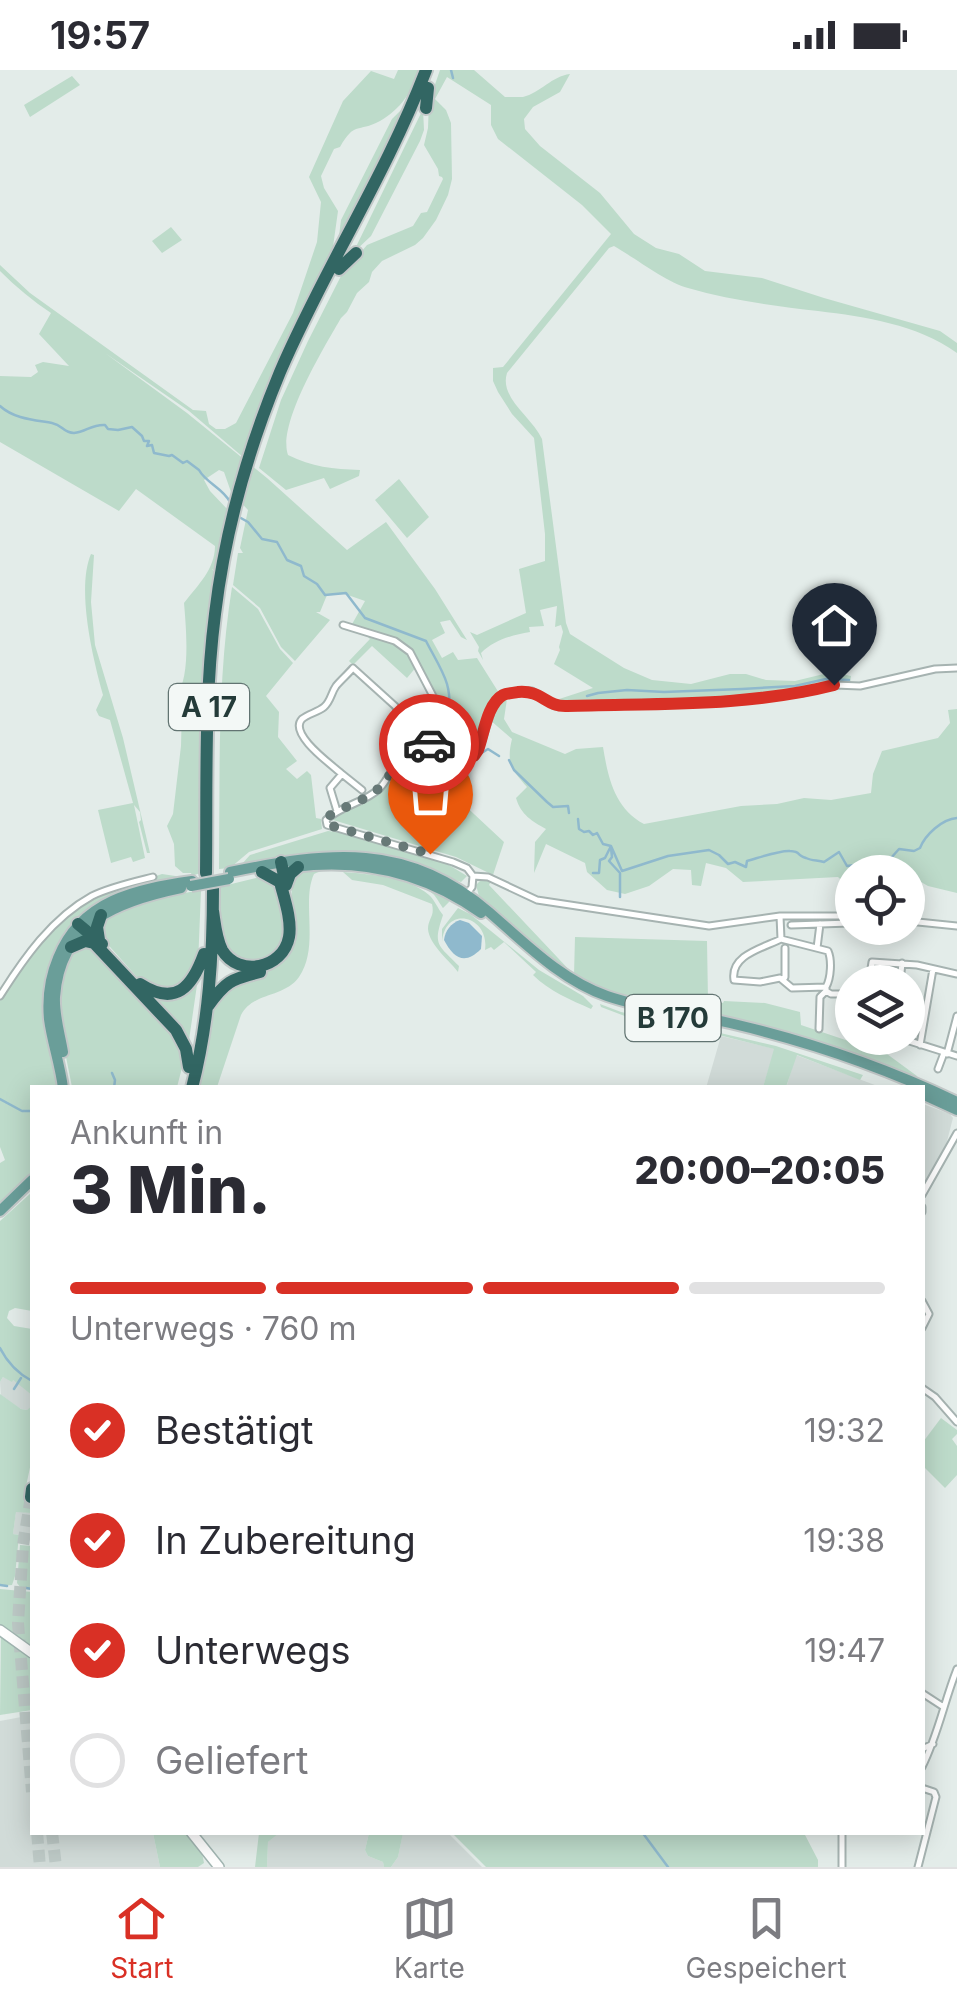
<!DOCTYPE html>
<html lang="de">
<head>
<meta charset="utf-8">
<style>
	body { margin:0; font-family:Inter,sans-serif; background:#f7f7f7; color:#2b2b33; height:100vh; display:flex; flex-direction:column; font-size:38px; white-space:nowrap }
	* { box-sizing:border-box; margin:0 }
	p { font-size:32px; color:#7c7c81 }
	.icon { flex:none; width:55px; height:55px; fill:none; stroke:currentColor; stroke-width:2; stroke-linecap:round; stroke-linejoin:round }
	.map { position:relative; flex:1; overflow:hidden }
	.side { position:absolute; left:30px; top:1015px; width:895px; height:750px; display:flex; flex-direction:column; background:#fff; border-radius:0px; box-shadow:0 5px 25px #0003 }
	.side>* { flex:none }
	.fabs { position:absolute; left:835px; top:785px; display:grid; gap:20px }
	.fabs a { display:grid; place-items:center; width:90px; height:90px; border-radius:50%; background:#fff; box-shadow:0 5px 25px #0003; font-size:50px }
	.pin { position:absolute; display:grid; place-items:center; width:85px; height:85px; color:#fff; margin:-102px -42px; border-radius:50% 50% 50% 0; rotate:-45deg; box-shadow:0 0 10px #0007 }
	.pin .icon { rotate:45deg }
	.courier { position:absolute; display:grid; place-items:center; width:100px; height:100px; margin:-50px; border:8px solid #d93025; border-radius:50%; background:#fff; color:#222; box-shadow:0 2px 12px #0007 }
	.head em { font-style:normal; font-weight:800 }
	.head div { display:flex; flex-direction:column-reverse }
	.head { display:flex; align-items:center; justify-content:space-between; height:170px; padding:0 40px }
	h1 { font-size:65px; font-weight:800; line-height:75px }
	.bar { display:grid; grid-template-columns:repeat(4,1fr); gap:15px 10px; align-content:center; height:120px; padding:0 40px }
	.bar i { height:12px; border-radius:8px; background:#e1e1e2 }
	.bar .current { background:#d93025 }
	.bar p { grid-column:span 4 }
	ol { padding:0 40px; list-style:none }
	li { display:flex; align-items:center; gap:30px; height:110px }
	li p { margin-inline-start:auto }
	li .icon { padding:10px; border-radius:50%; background:#d93025; color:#fff; stroke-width:4 }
	li:last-child { color:#7c7c81 }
	li i { width:55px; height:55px; border:5px solid #e1e1e2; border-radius:50% }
	.status { display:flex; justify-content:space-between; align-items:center; height:70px; padding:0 50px; background:#fff; direction:ltr }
	.status svg { height:28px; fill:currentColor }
	.tabs { display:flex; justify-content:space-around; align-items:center; height:140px; border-top:2px solid #e1e1e2; background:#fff; font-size:28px; color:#7c7c81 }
	.tabs a { display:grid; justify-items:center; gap:5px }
	.tabs .current { color:#d93025 }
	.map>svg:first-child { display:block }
</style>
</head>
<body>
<div class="status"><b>19:57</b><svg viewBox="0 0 49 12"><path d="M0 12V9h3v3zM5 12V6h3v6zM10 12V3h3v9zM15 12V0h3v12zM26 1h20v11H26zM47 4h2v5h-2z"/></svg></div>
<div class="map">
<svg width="957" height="1797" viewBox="0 0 957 1797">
	<rect width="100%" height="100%" fill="#e3ece9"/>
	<path fill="#d1dbd8" d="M721,966L775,979L763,1017L706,1018Z
		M796,985L880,1017L786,1018Z
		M923,1034L950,1044L953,1048L946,1075L923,1115Z
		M3,1307L13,1310L30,1321L32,1325V1338L27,1340L21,1339L1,1327L0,1312Z
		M16,1441L32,1443V1467L13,1464Z
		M32,1645V1762L153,1763L160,1797H0V1651Z
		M279,1762L369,1763L365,1780L368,1786L383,1792L384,1797H267L268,1772Z
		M403,1762L448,1763L482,1797H391L398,1787Z"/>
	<path fill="#bddbca" d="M398,0H421C411,22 401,39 380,51C357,63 355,51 340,77L334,79L321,106L324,118L338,141L332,184L243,387L189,341L105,283L187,343L267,408L347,480L386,452L435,519L467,570L461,567L450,550L440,552L445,563L432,570L442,588L453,582L458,590L477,588L499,623C488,642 484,667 471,685H464L434,673L436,654L435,626L402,574L351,556L365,531L345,524L327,525L320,542H316L330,550L295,591L281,577L260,538L233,515L238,483H243L240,478L248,440L231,422L224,402L219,400L204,410L210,421L228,440L216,501L212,499L216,504L200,803L192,806L191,803H183L175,796L174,774L167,756L173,744L181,676L182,636L176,626C191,608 186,557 184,533C198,515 215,499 215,476L136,419L119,441L0,372V306L31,307L38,302L35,295L43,292L69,296L39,264L51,243C33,231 16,217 0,201V195L30,223L193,340L206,341L209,354L216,359H225L236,353L293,243L317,172L321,132L309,107L343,31L371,1L394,9Z
		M440,0H474L505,27C507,27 520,27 523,27C540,23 552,6 570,4L560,22L533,37L524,49L525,59L540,76L600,123L634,164L656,178L679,184L705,201L762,208L824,228L940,261L957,273V283C916,254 866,247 818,241C775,236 729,230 688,218C666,212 635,188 614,176L609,178L507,303C499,328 532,347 542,369L566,553L570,564L624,598L652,610L691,614L730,604H746L766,610L795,611L832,602L851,606L850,613H835L803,621L686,631L558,635L553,631L593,618L554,594L560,580L559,577L563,562L561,555L555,557L557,536L540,540L544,556L529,557L530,562C512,565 494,570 481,583L483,590L478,581L479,577L470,562L477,565L526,543L519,499L545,491V464L534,368L512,344L498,322L493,311V298L503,297L611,164L582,135L498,69L491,55V35L447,7L435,29L446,40L451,53L452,109L448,125L436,150L423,168L415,175L382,191L372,202L369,212L357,223L347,242L341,248C325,276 277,354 288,385C312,397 333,399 360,400L359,406L330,419L324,408L286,420L259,398L281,330L308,271L341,206L367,175L413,156L421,143L427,142L443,109L442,107L439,106L438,99L424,75L428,58L429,32Z
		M72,6L80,15L30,47L24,35Z
		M407,34L338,174L341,150L392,49Z
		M423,39L424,60L420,71L371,166L353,183Z
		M171,157L182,170L162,183L152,171Z
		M399,409L429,447L407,468L375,430Z
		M91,484L94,485L91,532L95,575L123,668L150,783H147L139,752L141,750L140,742L134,735L145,788L133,792L131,787L111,793L98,740L133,733L110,650L99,646L96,640L103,625C93,589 76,519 91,484Z
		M232,517L258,539L280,579L293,593L266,626L279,642L278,667L297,691L286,699L297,709L307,701L311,705L316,748L321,749L322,759L249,782L230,798L219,799C220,705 217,610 232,517Z
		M363,562C386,569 405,574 417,596L407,608L372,576L353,595L349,591L370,569Z
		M507,629L504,649L512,662L565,684L576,679L603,677C608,707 614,738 644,754L741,736L777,734L804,728L831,730L871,723L873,704L882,681L938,668L950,653L948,640L957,639V823L928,816L914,808H908V802H852V820L838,807L743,812L726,798L706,793L701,816L692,815L691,800L673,799L649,816L625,824L607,820L587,802L585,793L546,774L534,803L535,772L546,759C532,751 521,745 516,728L527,717C512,700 506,693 512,669L490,650L500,631Z
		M425,675L465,693L444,716L504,772L493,805L456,787L333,750L334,747L379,722L396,697L418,678Z
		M328,761L345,763L444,792L467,806L461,812C442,807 423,796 402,790C347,775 295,783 241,795L250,785Z
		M348,795C383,803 416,808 448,827L449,832L443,838C442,837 435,825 433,824C413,805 339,792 314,804C301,832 320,876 299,907C284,928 253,922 241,945L217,1017L198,1018C204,993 205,946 218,926C235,899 273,912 289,884C305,858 278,809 302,799C315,794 334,796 348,795Z
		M343,802C368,804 409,807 429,825C434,829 438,839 443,845C433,875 437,874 459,896L458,902C452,893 429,875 428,859C428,848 435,847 432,834L383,815L352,810Z
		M162,804L182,807C161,815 137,815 115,824C68,843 41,891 44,941C46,967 54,993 59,1017L32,1018V1105L0,1136V1093L5,1090L0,1077V929L38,877L55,858L74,841L105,823L152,810L153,807Z
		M264,806C279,811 280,821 283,836C286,848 290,861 285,874C273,904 230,901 220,871C215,854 218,834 219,817Z
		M486,809L491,811L489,815L574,905L575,867L707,871L708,930L723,933L724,931L765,933L800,942L801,955L887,984L917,1006L918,1010L881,998L617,925C558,901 525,868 479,826L476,815L480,811Z
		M201,820L198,895L174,920L144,914L137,907L102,868L101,851C134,830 164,827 201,820Z
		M458,838L470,844L539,900L583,926L593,936L591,939C571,930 549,921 533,905L536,902L504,872L494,880L491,877L485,880C490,846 445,834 442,872V859Z
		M87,874L174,959L184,990L177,1017H72L58,947L60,914L73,879Z
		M198,908L188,977L145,922L171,926L175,930V927Z
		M600,934L621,942L686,955L776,976L863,1005L860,1010L797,985L786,1017H763L774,979L711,963L630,948L601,937Z
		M32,1122V1241L15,1238L9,1241L7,1248L14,1256L32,1259V1325L13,1310L12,1312L3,1307L0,1312V1151Z
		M0,1324L21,1339L27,1340L32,1336V1388L25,1421L26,1424L32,1427V1443L16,1442L13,1464L19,1465L15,1506L12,1515L0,1516Z
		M941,1348L957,1360V1364L952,1369L957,1376V1405L945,1418L923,1396V1372Z
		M20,1475L32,1476V1520L21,1518L17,1513Z
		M0,1519L32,1522V1577L0,1554Z
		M1,1565L32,1588V1640L0,1645Z
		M153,1763H185L202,1783L204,1793L198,1797H160Z
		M259,1763H279L268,1772L267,1797H255Z
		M369,1763H403L398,1787L391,1797H384L383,1792L368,1786L365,1780Z
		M452,1763H804L818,1790V1797H486Z"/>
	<path fill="#8fb9cd" d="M460,850L469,853L482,866L481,879C465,895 454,889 444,870C445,861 451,853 460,850Z"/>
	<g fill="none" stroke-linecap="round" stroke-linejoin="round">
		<path stroke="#8fb9cd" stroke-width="2.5" d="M451,0L453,8
			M0,336C14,349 35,350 52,353C63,355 63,363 74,363C86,362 92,354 105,355L108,359L118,360L132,357L142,366L144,371H149L147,376L152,375L154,383L169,386L172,385L183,393L187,391L199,400C206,413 223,418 230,432
			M239,447L248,452L262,469L277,472L287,490L301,496L304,506L317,514L325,525L346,523L365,548L426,571C433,585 443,600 447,614C457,648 433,672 480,684L488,679L499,686
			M587,626L598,623L627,620L664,622L742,619L795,616L826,609L849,610
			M509,690L514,700L547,732L553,737L568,736L569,743
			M578,749L579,759L584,762L589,761L593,765L597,763L603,774L611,776L605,788L600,790L599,803H593
			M611,776L622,801L668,786L709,780L719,785L728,794L735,792L746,797L747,791C758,788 780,780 790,781C803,782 794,784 806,788C812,791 818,790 824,792L839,782L847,796L855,795L860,798L868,792H891V788L899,779L914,781L920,778C925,765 942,749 957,748
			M611,778L612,787L609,791L620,803V827
			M112,1003L115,1010L114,1018
			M0,1029L22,1041H32
			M0,1278C7,1292 19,1304 32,1311
			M14,1319L21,1308
			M0,1515L7,1516
			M26,1518L32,1519
			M642,1762L668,1797"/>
		<path stroke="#bdc9c6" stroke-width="12" stroke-dasharray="12 6" stroke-linecap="butt" d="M31,1427L23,1475L18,1553L32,1722
			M37,1762L40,1797
			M52,1762L56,1797"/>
		<defs>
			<path id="street" d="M343,555L395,571L410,582L434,628L435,643L431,674
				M342,704L362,720
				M337,741L330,718L342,704C332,695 288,664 302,649C308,644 318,642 324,637C331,631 331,623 336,616C341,610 348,604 353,598L395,636L423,673
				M465,826L472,817L473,806
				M780,846L781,869
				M852,846H780L709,856L537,830L488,807L473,806L467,798L453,792L327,755L326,750C341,735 365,733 380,718C393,704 399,677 422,673C438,671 452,689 474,686L479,680L493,636L501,626L508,623L532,621L555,636L686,634L803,623L835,615L860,616L935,599L957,598
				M908,851L957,856
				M791,855L850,853
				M781,869L828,881C832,890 831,908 826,917L792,918L780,908L760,912L734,910C730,885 763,878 781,869Z
				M817,878L820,854
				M783,910L785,907V878
				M869,912L872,892L917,895L957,904
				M900,912L902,893
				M826,921L831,924H852
				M0,926C24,888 52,848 92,826C110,817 133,812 153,807
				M819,959L820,927L826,921V917
				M900,968L957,986
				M920,975L933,899
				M947,984L957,946
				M938,999L944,983
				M922,1125L957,1063
				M922,1137V1142
				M922,1231L929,1244L922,1258
				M922,1318L935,1327L957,1352
				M922,1623L942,1636
				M922,1679L933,1674
				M922,1697C938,1665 944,1632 957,1599
				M842,1762V1797
				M918,1797L936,1727L934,1722L922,1718"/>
			<path id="secondary" d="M0,1560L32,1583
				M191,1762L219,1797"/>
			<path id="primary" d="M294,797C363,788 425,803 481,843
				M230,802C328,782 407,771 489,842C526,874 561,910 607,926C648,940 692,944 734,954C810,972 886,998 957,1032
				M63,982C60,964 54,945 55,927C60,852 118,831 181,818
				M63,1018C60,994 52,972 49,949C47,927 50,907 58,888C81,830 136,819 192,811
				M922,1024L957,1040
				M0,1141L32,1110"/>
			<path id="highway" d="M426,38L428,18
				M339,199L356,183
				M281,792L286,815
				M206,803C207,717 204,629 215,544C225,461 248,379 280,302C324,199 386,105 426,0
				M286,815L290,804L298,797
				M213,841C215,854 216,868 222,880C239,908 283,899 289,867C292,850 284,828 280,812L262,802
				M78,854L102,874
				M99,870L97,857L101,845
				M71,877L85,871L94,873L176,960L186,979L189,997
				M140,914C176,937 192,917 204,884
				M208,936C225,912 231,909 260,902
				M192,1018C209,952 213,885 213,818
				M31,1427L32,1419"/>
		</defs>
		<use href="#street" stroke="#a6b3b1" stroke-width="9"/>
		<use href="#secondary" stroke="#a2b6b2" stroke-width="12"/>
		<use href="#primary" stroke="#c2c8c8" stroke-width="14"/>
		<use href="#highway" stroke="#c2c8c8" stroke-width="16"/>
		<use href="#street" stroke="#fff" stroke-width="5"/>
		<use href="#secondary" stroke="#fff" stroke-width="9"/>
		<use href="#primary" stroke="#6a9e99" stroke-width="10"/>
		<use href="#highway" stroke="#326663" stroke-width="12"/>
		<defs>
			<path id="primary-bridge" d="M191,816L229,809"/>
		</defs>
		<use href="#primary-bridge" stroke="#c2c8c8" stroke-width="14" stroke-linecap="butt"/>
		<use href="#primary-bridge" stroke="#6a9e99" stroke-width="10"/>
	</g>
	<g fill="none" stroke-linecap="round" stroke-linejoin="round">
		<path stroke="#677977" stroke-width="10" stroke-dasharray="0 18" d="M429,674C399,673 396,704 378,719C367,729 349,735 336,742L329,746L326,753L332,756L430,784"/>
		<path stroke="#d93025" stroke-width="12" d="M429,674L454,685L474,686L478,680C484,664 487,634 503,625C507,623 514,623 518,622C543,620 545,637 567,636C656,633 748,637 834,615"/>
	</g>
	<g text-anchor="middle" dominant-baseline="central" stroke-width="8" stroke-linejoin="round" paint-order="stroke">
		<g fill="#f3f8f6" stroke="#627472" stroke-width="2.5">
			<rect x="169" y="614" width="80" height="46" rx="8"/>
			<rect x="625.5" y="925" width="95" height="46" rx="8"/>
		</g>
		<g font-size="28" font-weight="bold" fill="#243b39">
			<text x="209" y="637">A 17</text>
			<text x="673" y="948">B 170</text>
		</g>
	</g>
</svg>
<div class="fabs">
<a><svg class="icon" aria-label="locate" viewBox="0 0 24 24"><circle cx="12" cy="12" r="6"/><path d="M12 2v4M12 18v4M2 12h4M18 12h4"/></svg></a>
<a><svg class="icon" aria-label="layers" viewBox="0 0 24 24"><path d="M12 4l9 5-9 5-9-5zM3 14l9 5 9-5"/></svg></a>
</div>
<div class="pin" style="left:430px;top:784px;background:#ea580c"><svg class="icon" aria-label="bag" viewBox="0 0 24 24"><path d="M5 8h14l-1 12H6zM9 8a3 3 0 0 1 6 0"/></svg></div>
<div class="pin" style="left:834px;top:615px;background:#1f2937"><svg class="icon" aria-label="home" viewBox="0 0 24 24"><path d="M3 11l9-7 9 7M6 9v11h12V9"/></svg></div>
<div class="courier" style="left:429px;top:674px"><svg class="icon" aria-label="car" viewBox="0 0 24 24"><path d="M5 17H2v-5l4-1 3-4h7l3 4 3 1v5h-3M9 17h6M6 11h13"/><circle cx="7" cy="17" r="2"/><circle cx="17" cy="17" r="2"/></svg></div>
<section class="side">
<div class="head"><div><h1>3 Min.</h1><p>Ankunft in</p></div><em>20:00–20:05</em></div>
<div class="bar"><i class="current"></i><i class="current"></i><i class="current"></i><i></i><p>Unterwegs · 760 m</p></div>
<ol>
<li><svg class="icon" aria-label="check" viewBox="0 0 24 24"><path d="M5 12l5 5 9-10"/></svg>Bestätigt<p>19:32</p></li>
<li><svg class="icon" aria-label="check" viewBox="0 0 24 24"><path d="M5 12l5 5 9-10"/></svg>In Zubereitung<p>19:38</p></li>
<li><svg class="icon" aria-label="check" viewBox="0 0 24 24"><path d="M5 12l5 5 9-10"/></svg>Unterwegs<p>19:47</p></li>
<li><i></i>Geliefert</li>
</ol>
</section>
</div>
<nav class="tabs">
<a class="current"><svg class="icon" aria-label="home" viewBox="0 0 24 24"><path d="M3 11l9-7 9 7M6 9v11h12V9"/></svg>Start</a>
<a><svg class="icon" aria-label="map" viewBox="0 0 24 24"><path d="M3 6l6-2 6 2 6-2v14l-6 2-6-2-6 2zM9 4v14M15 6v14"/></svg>Karte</a>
<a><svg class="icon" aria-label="saved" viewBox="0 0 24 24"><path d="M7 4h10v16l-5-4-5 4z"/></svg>Gespeichert</a>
</nav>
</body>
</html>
